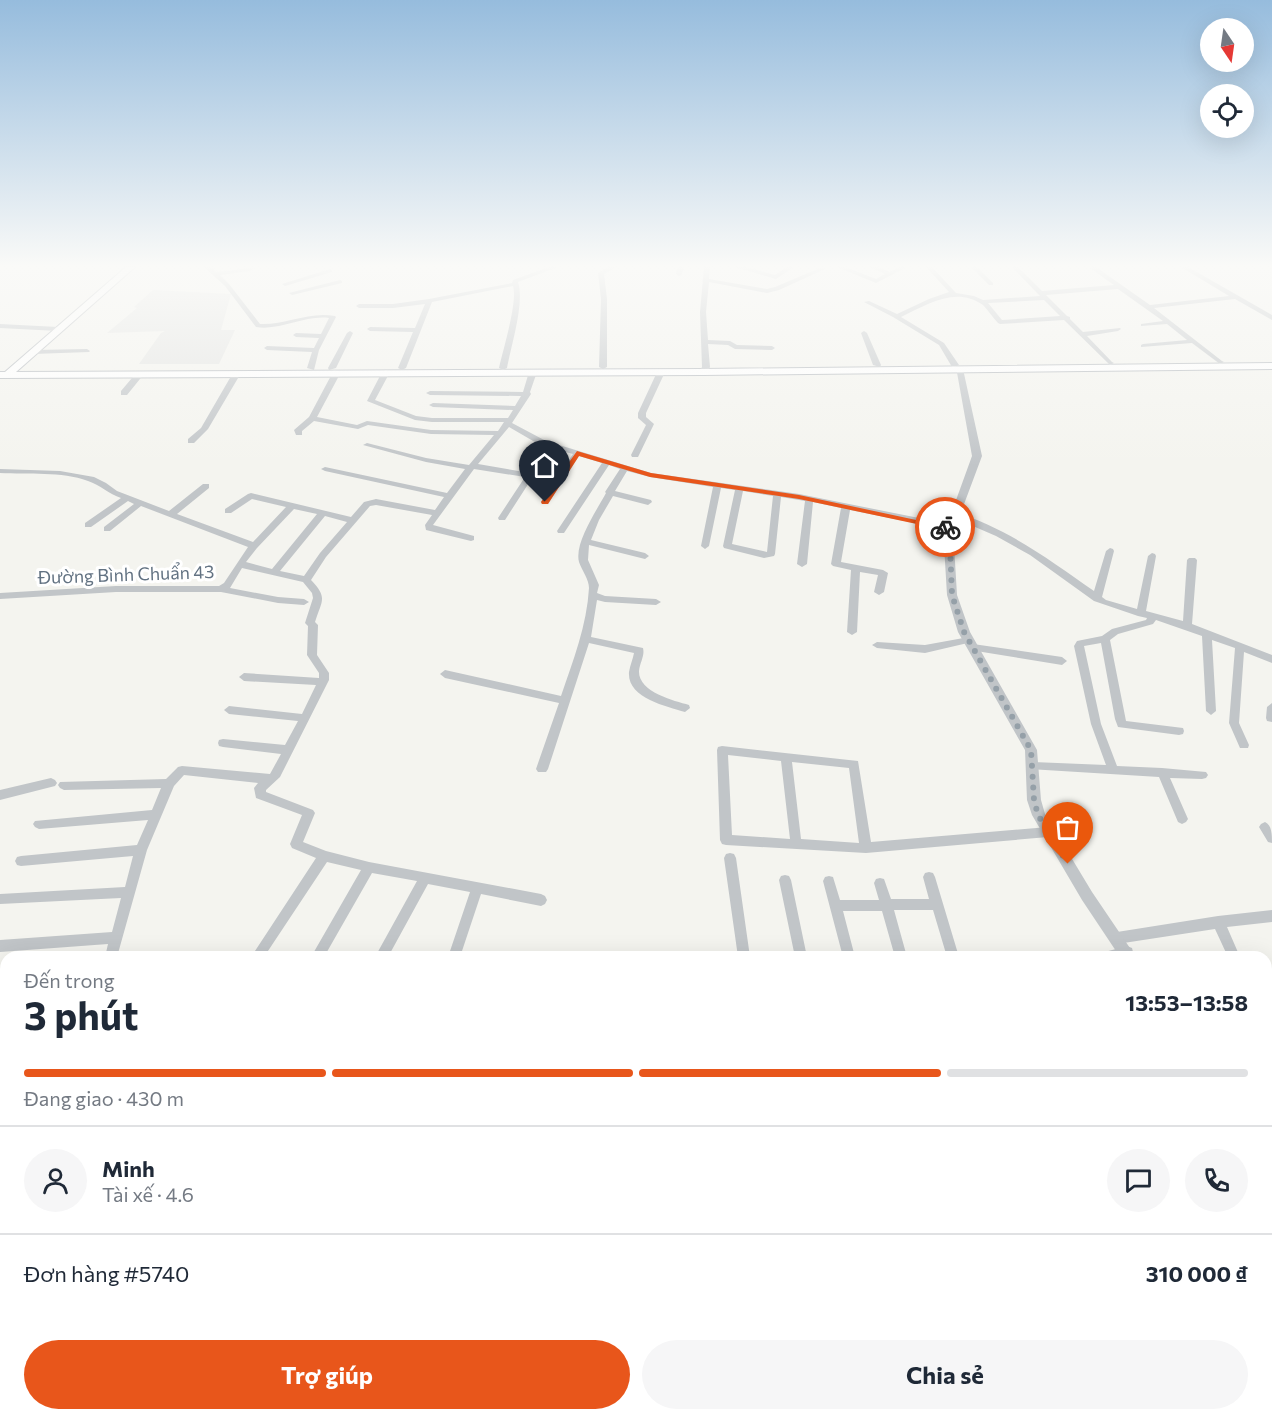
<!DOCTYPE html>
<html lang="vi">
<head>
<meta charset="utf-8">
<style>
	body { margin:0; font-family:Commissioner,sans-serif; background:#f6f6f7; color:#1f2937; height:100vh; display:flex; flex-direction:column; font-size:22px; white-space:nowrap }
	* { box-sizing:border-box; margin:0 }
	p { font-size:20px; color:#747a83 }
	.icon { flex:none; width:33px; height:33px; fill:none; stroke:currentColor; stroke-width:2; stroke-linecap:round; stroke-linejoin:round }
	.map { position:relative; flex:1; overflow:hidden }
	.side { position:absolute; left:0px; top:951px; width:1272px; height:470px; display:flex; flex-direction:column; background:#fff; border-radius:18px 18px 0 0; box-shadow:0 6px 24px #0002 }
	.side>* { flex:none }
	.needle { width:39px; rotate:167deg }
	.controls { position:absolute; left:1200px; top:18px; display:grid; gap:12px }
	.controls a { display:grid; place-items:center; width:54px; height:54px; border-radius:50%; background:#fff; box-shadow:0 6px 24px #0002; font-size:30px }
	.pin { position:absolute; display:grid; place-items:center; width:51px; height:51px; color:#fff; margin:-62px -26px; border-radius:50% 50% 50% 0; rotate:-45deg; box-shadow:0 0 6px #0007 }
	.pin .icon { rotate:45deg }
	.courier { position:absolute; display:grid; place-items:center; width:60px; height:60px; margin:-30px; border:4px solid #e8561b; border-radius:50%; background:#fff; color:#222; box-shadow:0 2px 8px #0007 }
	.overview em { font-style:normal; font-weight:700 }
	.overview div { display:flex; flex-direction:column-reverse }
	.overview { display:flex; align-items:center; justify-content:space-between; height:102px; padding:0 24px }
	h1 { font-size:39px; font-weight:700; line-height:45px }
	.bar { display:grid; grid-template-columns:repeat(4,1fr); gap:9px 6px; align-content:center; height:72px; padding:0 24px }
	.bar i { height:8px; border-radius:4px; background:#e0e1e3 }
	.bar .on { background:#e8561b }
	.bar p { grid-column:span 4 }
	.line { display:flex; align-items:center; gap:15px; padding:0 24px; border-top:2px solid #e0e1e3 }
	.line div { flex:1 }
	.round { display:grid; place-items:center; flex:none; width:63px; height:63px; border-radius:32px; background:#f6f6f7 }
	.action { display:flex; gap:12px; margin-top:auto; padding:12px 24px }
	.action a { flex:1; height:69px; border-radius:36px; background:#e8561b; color:#fff; font-size:24px; font-weight:700; line-height:69px; text-align:center }
	.action a+a { background:#f6f6f7; color:#1f2937 }
	.map>svg:first-child { display:block }
</style>
</head>
<body>
<div class="map">
<svg width="1272" height="1420" viewBox="0 0 1272 1420">
	<rect width="100%" height="100%" fill="#f4f4ef"/>
	<path fill="#e4e5e3" d="M153,290L231,294L221,330H235L219,364H139L161,333L165,331L107,333L137,308L134,307Z"/>
	<g fill="none" stroke-linecap="round" stroke-linejoin="round">
		<defs>
			<path id="secondary" d="M126,267H135L16,372L703,369L1272,363V369L703,375L0,378V372H5Z"/>
		</defs>
		<use href="#secondary" stroke="#b3b8bd" stroke-width="2"/>
		<path fill="#c1c5c8" fill-rule="evenodd" d="M204,267H211L216,272L252,268L253,269L250,271L220,275L229,284L260,324C286,325 309,311 335,316L336,317L319,350L314,370L307,368L312,352L267,350L264,348L267,346L314,348L319,338L296,337L293,335L296,333L321,334L329,318C304,315 281,331 256,327L225,286Z
			M549,267H558L518,282C525,302 511,346 507,368L503,370L499,368C503,350 518,301 513,286L432,302L406,368L402,370L398,368L413,332L370,331L367,329L370,327L415,328L425,304L393,308H359L356,306L359,304H393L429,299L512,283L513,280Z
			M608,267H616L604,274L607,299V367L603,369L599,367L601,299L598,273Z
			M678,267H684L682,274L679,276L676,274Z
			M704,267H710L709,279L767,289L775,287L820,268L825,269L779,290L767,293L709,282L706,312L708,340L730,341L737,345L772,346L775,348L772,350L735,349L728,345L708,344L710,367L706,374H703L699,372L702,367L700,312Z
			M735,267H745L775,275L787,267H794L776,279Z
			M837,267H845L876,279L885,274L870,267H878L890,272L899,267H907L876,283Z
			M926,267H932L956,293L974,296L983,300L1040,296L1012,267H1018L1042,291L1114,285L1090,268L1096,267L1150,305L1229,296L1181,267H1188L1272,315V320L1235,299L1154,308L1222,361L1224,362L1220,364L1192,343L1141,347V345L1143,344L1187,340L1167,324L1141,326V324L1163,321L1118,289L1046,295L1067,316L1070,317V319L1083,332L1120,328L1121,329L1118,331L1087,336L1112,362L1114,363L1110,365L1064,320L1000,324L998,323C993,318 988,310 983,305C956,286 928,304 901,317L944,343L959,365L955,367H952L939,345L893,317L864,302L869,301L897,314L929,299L949,292ZM1044,300L1060,316L1002,320L988,303Z
			M971,267H977L993,283V285H989Z
			M330,269L332,270V272L285,286L282,284Z
			M340,280L342,281V283L292,295L289,293Z
			M0,324L58,327L61,329L58,331L0,328Z
			M350,331L353,333L336,368L329,370L328,368L347,333Z
			M864,331L867,333L881,365L880,367L873,365L861,333Z
			M87,349L90,351L89,352L33,354L30,352L33,350Z
			M334,370L341,372L317,417L357,425L367,421L431,430L498,431L504,422H432L415,420L367,401L382,372L386,370L390,372L375,400L416,416L432,418H508L513,410L433,407L429,405L433,403L515,406L521,396L430,395L426,393L430,391L523,392L529,372L533,370L537,372L530,392L531,394L512,423L546,441L651,473L799,494L944,523L948,526L944,529L850,510L841,562L883,570L888,573L884,592L879,595L874,592L878,575L860,572L857,632L852,635L847,632L851,570L833,566L831,564L841,508L813,502L807,564L802,567L797,564L805,501L781,497L775,554L774,556L764,558L724,548L723,546L735,490L721,488L709,546L705,549L701,546L713,487L650,477L627,471L615,491L651,500L652,502L648,505L613,496L599,520L591,540L645,553L649,556L645,559L589,545L588,560L599,585L597,593L605,596L656,599L661,602L656,605L605,602L597,600L591,637L643,648C645,656 640,662 639,671C638,692 674,701 689,705L690,708L685,712C666,706 627,698 629,672C630,665 633,659 634,653L589,643L548,769L546,772H538L536,769L559,703L445,678L440,674L445,670L561,696C573,661 587,625 589,588C589,579 582,571 579,562C574,543 597,510 606,493L605,492L620,469L609,465L564,533H558L557,531L602,463L579,456L548,504H542L541,502L573,454L540,445L509,427L478,464L530,473L534,475L505,520H499L498,518L525,477L474,469L433,525L474,536V540L471,541L426,530L425,525L432,515L376,505L370,506L326,557L311,580C328,598 322,600 315,622L318,625L317,655L329,673V680L280,777L266,790V792L313,810L315,813L303,842L326,851L369,862L541,894L545,896L547,900L545,904L541,906L481,894L460,957H448L470,892L428,884L388,957H375L417,881L372,873L324,957H311L361,870L327,862L264,957H251L316,858L292,848L290,844L302,815L256,798L254,788L258,783L184,775L174,786L147,850L117,957H105L108,944L0,952V940L112,932L121,898L0,904V894L125,887L133,856L21,866L17,865L15,861L17,857L21,856L137,845L148,820L39,829L35,827L33,824L35,821L152,810L161,788L64,790L60,788L58,785L60,782L166,779L178,767L182,766L270,774L281,754L223,747L219,746L218,743L219,740L223,739L285,745L298,721L229,714L224,710L229,706L302,714L316,685L244,681L239,677L244,673L319,678V673L307,655L308,626L305,623L313,598L312,593L303,582L242,568L230,588L278,597L304,599L309,602L304,605L278,603L221,592H116L0,599V593L116,586H219L224,583L248,547L141,506L110,531H104V527L134,504L128,501L91,527H85V523L121,498C109,494 100,485 88,481C61,471 29,475 0,473V469L60,471L94,477L106,483L117,491L169,511L203,484H209V488L177,514L253,542L286,507L252,499L231,513H225V509L248,494L251,493L351,517L364,502L376,499L435,510L444,497L325,471L321,469L325,467L447,493L465,469L426,462L363,445L367,443L426,458L469,465L494,435L431,434L368,425L358,429L314,421L302,431V435H296L294,430L309,417ZM743,491L773,496L767,552L732,544ZM294,509L317,514L272,569L246,562L257,548ZM325,516L347,522L320,553L304,576L280,571Z
			M658,370L665,372L646,413V417L654,424L639,455L638,457H632L631,455L646,425L638,418V413Z
			M234,371L241,373L208,429L194,443H188V439L201,428Z
			M137,372L144,374L127,395H121V391Z
			M955,512C1007,528 1051,561 1094,591L1106,551L1110,548L1113,549L1114,551L1102,597L1106,600L1137,609L1148,556L1152,553L1155,554L1156,556L1146,611L1183,621L1187,560L1189,558H1195L1197,560L1192,624L1272,655V663L1244,652L1239,723L1249,745L1248,748H1240L1229,723L1235,648L1212,640L1216,711L1211,715L1206,711L1202,636L1156,620L1153,624L1118,634L1110,640L1126,721L1183,728L1184,731L1183,734L1179,735L1118,727L1115,719L1101,643L1084,646L1101,724L1117,766L1162,768L1206,772L1208,775L1206,778L1202,779L1170,778L1188,819L1186,822L1182,824L1178,822L1159,777L1029,769L1027,766L1029,763L1033,762L1106,765L1091,724L1074,646L1077,641L1102,636L1112,629L1146,620L1147,618L1138,616L1094,601L1030,555L996,536L952,517L951,515Z
			M969,637L974,640L972,642L925,653L877,648L872,645L877,642L925,645Z
			M973,644L1062,657L1067,661L1062,665L970,650L968,648L970,646Z
			M1272,703V722L1267,721L1266,718L1267,707Z
			M722,746L858,761L871,842L1048,827L1052,829L1054,832L1052,835L1048,837L866,853L726,845L722,844L720,840L717,750L718,747ZM728,755L781,761L790,839L732,835ZM792,762L849,768L859,843L801,839Z
			M51,778L55,780L57,783L55,786L0,800V790Z
			M1265,822C1272,825 1272,835 1272,843L1268,842L1259,827L1261,824Z
			M730,853L734,854L736,858L750,957H738L724,858L726,854Z
			M929,872L933,873L935,877L959,957H947L933,910H894L907,957H895L882,911H843L855,957H843L823,881L825,877L829,876L833,877L840,900H879L874,883L876,879L880,878L884,879L891,899H929L923,877L925,873Z
			M785,875L789,876L791,880L807,957H795L779,880L781,876Z
			M1272,910V922L1227,927L1240,957H1228L1215,929L1117,944L1112,942L1111,938L1112,934L1117,932L1218,916Z
			M1127,946L1132,948L1133,952L1132,956L1100,957L1101,953Z
			M6,996V1008L0,1009V997Z
			M6,1040V1054L0,1055V1041Z
			M1266,1195L1272,1196V1212L1266,1211Z
			M6,1299V1316L0,1318V1301Z"/>
		<path fill="#c1c5c8" fill-rule="evenodd" d="M956,367L963,369L982,456L960,515L949,527L954,545L957,595L970,632L1037,750L1041,800L1045,814L1092,892L1136,957H1120L1082,900L1032,815L1027,800L1025,750L958,632L947,595L944,545L939,526L951,514L972,456Z
			M1266,1405L1272,1409V1420H1255L1254,1414H1266Z"/>
		<use href="#secondary" fill="#fff" fill-rule="evenodd"/>
	</g>
	<linearGradient id="sky" x2="0" y2="1"><stop stop-color="#96bcdd"/><stop offset="0.57" stop-color="#fafaf8"/><stop offset="1" stop-color="#fafaf8" stop-opacity="0"/></linearGradient>
	<rect width="1272" height="466" fill="url(#sky)"/>
	<path fill="#e8561b" d="M577,451L651,473L799,495L949,527L945,530L799,499L650,477L579,456L548,504H542L541,502Z"/>
	<g fill="none" stroke-linecap="round" stroke-linejoin="round">
		<path stroke="#95a0a8" stroke-width="6" stroke-dasharray="0 10.8" d="M945,527L950,545L952,595L964,632L1031,750L1034,800L1038,815L1068,864"/>
	</g>
	<g text-anchor="middle" dominant-baseline="central" stroke-width="6" stroke-linejoin="round" paint-order="stroke">
		<g font-size="18" fill="#627282" stroke="#fff">
			<text transform="translate(126 574) rotate(-2)">Đường Bình Chuẩn 43</text>
		</g>
	</g>
</svg>
<div class="controls">
<a><svg class="needle" viewBox="-14 -14 28 28"><path d="M0-13l5 13h-10z" fill="#e53935"/><path d="M0 13l5-13h-10z" fill="#747a83"/></svg></a>
<a><svg class="icon" aria-label="locate" viewBox="0 0 24 24"><circle cx="12" cy="12" r="6"/><path d="M12 2v4M12 18v4M2 12h4M18 12h4"/></svg></a>
</div>
<div class="pin" style="left:1068px;top:864px;background:#ea580c"><svg class="icon" aria-label="bag" viewBox="0 0 24 24"><path d="M5 8h14l-1 12H6zM9 8a3 3 0 0 1 6 0"/></svg></div>
<div class="pin" style="left:545px;top:502px;background:#1f2937"><svg class="icon" aria-label="home" viewBox="0 0 24 24"><path d="M3 11l9-7 9 7M6 9v11h12V9"/></svg></div>
<div class="courier" style="left:945px;top:527px"><svg class="icon" aria-label="bike" viewBox="0 0 24 24"><circle cx="6" cy="16" r="4"/><circle cx="18" cy="16" r="4"/><path d="M6 16l4-8h5l3 8M10 8l3 8H6M13 5h3"/></svg></div>
<section class="side">
<div class="overview"><div><h1>3 phút</h1><p>Đến trong</p></div><em>13:53–13:58</em></div>
<div class="bar"><i class="on"></i><i class="on"></i><i class="on"></i><i></i><p>Đang giao · 430 m</p></div>
<div class="line" style="height:108px"><a class="round"><svg class="icon" aria-label="person" viewBox="0 0 24 24"><circle cx="12" cy="8" r="4"/><path d="M4 21q1-7 8-7t8 7"/></svg></a><div><b>Minh</b><p>Tài xế · 4.6</p></div><a class="round"><svg class="icon" aria-label="chat" viewBox="0 0 24 24"><path d="M4 5h16v11H9l-5 4z"/></svg></a><a class="round"><svg class="icon" aria-label="phone" viewBox="0 0 24 24"><path d="M5 4h4l2 5-3 2q2 4 5 5l2-3 5 2v4C11 20 4 13 5 4z"/></svg></a></div>
<div class="line" style="height:78px"><div>Đơn hàng #5740</div><b>310 000 ₫</b></div>
<div class="action"><a>Trợ giúp</a><a>Chia sẻ</a></div>
</section>
</div>
</body>
</html>
